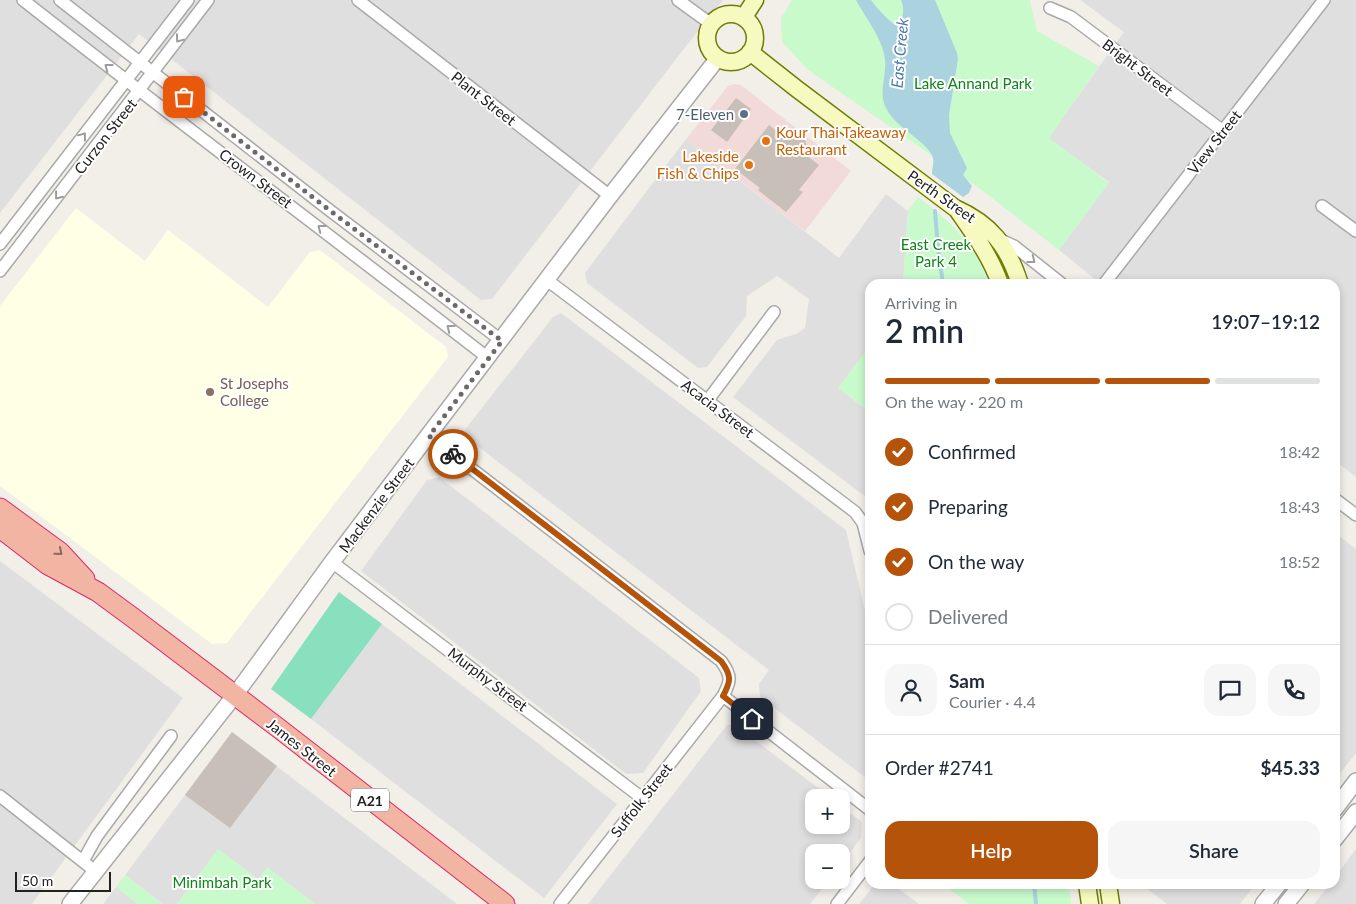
<!DOCTYPE html>
<html lang="en">
<head>
<meta charset="utf-8">
<style>
	body { margin:0; font-family:Lato,sans-serif; background:#f6f6f7; color:#1f2937; height:100vh; display:flex; flex-direction:column; font-size:19px; white-space:nowrap }
	* { box-sizing:border-box; margin:0 }
	p { font-size:16px; color:#747a83 }
	.icon { flex:none; width:28px; height:28px; fill:none; stroke:currentColor; stroke-width:2; stroke-linecap:round; stroke-linejoin:round }
	.map { position:relative; flex:1; overflow:hidden }
	.details { position:absolute; left:865px; top:279px; width:475px; height:610px; display:flex; flex-direction:column; background:#fff; border-radius:15px; box-shadow:0 2px 8px #0003 }
	.details>* { flex:none }
	.controls { position:absolute; left:805px; top:789px; display:grid; gap:10px }
	.controls a { display:grid; place-items:center; width:45px; height:45px; border-radius:10px; background:#fff; box-shadow:0 2px 8px #0003; font-size:25px }
	.scale { position:absolute; left:15px; bottom:12px; width:96px; box-sizing:border-box; padding-left:5px; border:2px solid #222; border-top:0; font-size:14px; line-height:18px; white-space:nowrap; color:#222; -webkit-text-stroke:4px #fff; paint-order:stroke }
	.pin { position:absolute; display:grid; place-items:center; width:42px; height:42px; color:#fff; margin:-21px; border-radius:10px; box-shadow:0 2px 8px #0006 }
	.courier { position:absolute; display:grid; place-items:center; width:50px; height:50px; margin:-25px; border:4px solid #b45309; border-radius:50%; background:#fff; color:#222; box-shadow:0 1px 6px #0007 }
	.headline em { font-style:normal; font-weight:600 }
	.headline div { display:flex; flex-direction:column-reverse }
	.headline { display:flex; align-items:center; justify-content:space-between; height:85px; padding:0 20px }
	h1 { font-size:32px; font-weight:600; line-height:38px }
	.bar { display:grid; grid-template-columns:repeat(4,1fr); gap:8px 5px; align-content:center; height:60px; padding:0 20px }
	.bar i { height:6px; border-radius:4px; background:#e0e1e3 }
	.bar .active { background:#b45309 }
	.bar p { grid-column:span 4 }
	.line { display:flex; align-items:center; gap:12px; padding:0 20px; border-top:1px solid #e0e1e3 }
	.line div { flex:1 }
	.round { display:grid; place-items:center; flex:none; width:52px; height:52px; border-radius:15px; background:#f6f6f7 }
	ol { padding:0 20px; list-style:none }
	li { display:flex; align-items:center; gap:15px; height:55px }
	li p { margin-inline-start:auto }
	li .icon { padding:5px; border-radius:50%; background:#b45309; color:#fff; stroke-width:4 }
	li:last-child { color:#747a83 }
	li i { width:28px; height:28px; border:2px solid #e0e1e3; border-radius:50% }
	.primary-button { display:flex; gap:10px; margin-top:auto; padding:10px 20px }
	.primary-button a { flex:1; height:58px; border-radius:15px; background:#b45309; color:#fff; font-size:20px; font-weight:600; line-height:58px; text-align:center }
	.primary-button a+a { background:#f6f6f7; color:#1f2937 }
	.map>svg:first-child { display:block }
</style>
</head>
<body>
<div class="map">
<svg width="1356" height="904" viewBox="0 0 1356 904">
	<rect width="100%" height="100%" fill="#f2efe9"/>
	<path fill="#e0dfdf" d="M0,0H723L683,50L492,299L481,300L139,34L0,213Z
		M1080,0H1356V477L1335,461V284H1101L1059,250L1109,182L1048,138L1124,32Z
		M686,139L839,258L886,194L908,211L903,284H870V346L838,388L870,412V500L733,397L777,340L796,334L805,328L809,299L777,276L747,296L746,316L707,367L698,368L587,283L585,273Z
		M561,313L846,530L867,619H870V781L760,697L759,684L769,670L463,435L464,431L553,317Z
		M439,477L699,678L701,691L643,773L626,774L361,571L427,480Z
		M1335,533L1356,549V753L1335,780Z
		M0,561L183,698L32,904H0Z
		M382,624L617,804L544,898L311,719Z
		M727,725H735L830,797L814,798V825H841V806L862,822L861,838L841,864V852H814V880H829L810,904H588Z
		M232,732L457,904H315L268,868L258,879L218,850L177,904H163L125,875Z
		M1356,849V904H1314L1330,884H1335V877Z
		M875,884H892L919,904H859Z
		M1141,884H1256L1240,904H1167Z
		M116,887L138,904H103Z"/>
	<path fill="#f2dad9" d="M734,84L741,85L851,171L805,231L686,139L728,86Z"/>
	<path fill="#ffffe5" d="M76,208L145,261L168,230L268,307L310,252L320,250L446,347L448,357L227,643L212,644L0,486V306Z"/>
	<path fill="#c8facc" d="M792,0H1031L1030,1L1037,31L1099,66L1049,138L1109,183L1059,250L979,188L808,70L782,42L781,18Z
		M918,197C948,220 978,245 988,284H903L908,211Z
		M870,346V412L838,388Z
		M218,849L258,879L267,867L315,904H177Z
		M125,875L163,904H138L116,887Z
		M943,884H1069L1071,904H969Z"/>
	<path fill="#88e0be" d="M339,592L382,624L311,719L271,689Z"/>
	<path fill="#aad3df" d="M856,0H871C875,6 892,25 898,26C903,20 905,8 901,0H935L957,53L958,59L949,115L950,133L967,168L963,175L972,186L969,193L963,197L932,174C932,169 934,163 933,158C929,142 895,128 886,108C878,92 887,76 885,59C882,37 866,19 856,0Z"/>
	<g fill="none" stroke-linecap="round" stroke-linejoin="round">
		<path stroke="#aad3df" stroke-width="4" d="M935,211L938,249L943,284
			M1034,884L1036,904"/>
	</g>
	<path fill="#c7bfb8" d="M736,98L751,109L727,142L711,130Z
		M769,125L788,140L798,137L805,140L807,147L806,155L819,165L799,190L803,192L786,212L758,190L760,188L735,169Z
		M232,732L277,766L230,828L185,795Z"/>
	<g fill="none" stroke-linecap="round" stroke-linejoin="round">
		<defs>
			<path id="minor" d="M23,0C177,121 334,238 488,358
				M60,0L324,206L502,341
				M358,0L610,196
				M678,0L711,24
				M1050,8L1071,17L1223,131
				M1322,206L1356,231
				M999,239L1014,246L1062,284
				M0,244L188,0
				M0,271L208,0
				M547,280L855,512L863,523L870,551
				M1104,284L1324,0
				M708,400L774,312
				M429,436L721,661C732,676 731,681 723,696L870,810
				M1335,499L1356,515
				M332,562L642,798
				M0,796L95,871
				M83,861L97,836L171,736
				M560,904L723,696
				M837,904L870,861"/>
			<path id="tertiary" d="M1335,809L1356,781
				M1335,839L1356,812
				M70,904L235,695L332,562L610,196L718,58
				M1263,904L1279,884
				M1286,904L1302,884"/>
			<path id="secondary" d="M707 38a24 24 0 1 1 48 0a24 24 0 1 1-48 0Z
				M744,17L755,0
				M750,52L797,89L955,208C991,224 1008,246 1020,284
				M958,211C974,234 991,257 1000,284
				M1087,884L1090,904
				M1108,884L1111,904"/>
			<path id="trunk" d="M0,508L60,552L85,579
				M0,528L48,565L98,592L132,617L281,730L505,904"/>
		</defs>
		<use href="#minor" stroke="#a9a9a9" stroke-width="14"/>
		<use href="#tertiary" stroke="#a9a9a9" stroke-width="18"/>
		<use href="#secondary" stroke="#707d05" stroke-width="19"/>
		<use href="#trunk" stroke="#dc2a67" stroke-width="21"/>
		<use href="#minor" stroke="#fff" stroke-width="11"/>
		<use href="#tertiary" stroke="#fff" stroke-width="15"/>
		<use href="#secondary" stroke="#f7fabf" stroke-width="16"/>
		<use href="#trunk" stroke="#f2b4a3" stroke-width="19"/>
	</g>
	<defs><path id="oneway-chevron" d="M-2-3.5L2.5 0L-2 3.5" fill="none" stroke-width="1.6" stroke-linecap="round" stroke-linejoin="round" transform="scale(1.25)"/></defs>
	<g stroke="#9c9c9c">
		<use href="#oneway-chevron" transform="translate(179 39) rotate(127)"/>
		<use href="#oneway-chevron" transform="translate(108 67) rotate(-142)"/>
		<use href="#oneway-chevron" transform="translate(83 136) rotate(-53)"/>
		<use href="#oneway-chevron" transform="translate(58 196) rotate(128)"/>
		<use href="#oneway-chevron" transform="translate(321 228) rotate(-142)"/>
		<use href="#oneway-chevron" transform="translate(1032 260) rotate(38)"/>
		<use href="#oneway-chevron" transform="translate(450 328) rotate(-142)"/>
	</g>
	<use stroke="#8a6b62" href="#oneway-chevron" transform="translate(59 552) rotate(41)"/>
	<g fill="none" stroke-linecap="round" stroke-linejoin="round">
		<path stroke="#6b6a68" stroke-width="5" stroke-dasharray="0 9" d="M184,97L324,206L502,341L429,436L453,454"/>
		<path stroke="#b45309" stroke-width="6" d="M453,454L721,661C732,676 731,681 723,696L752,719"/>
	</g>
	<circle fill="#5c6f8a" stroke="#fff" stroke-width="2" cx="744" cy="114" r="5"/>
	<g fill="#e8710a" stroke="#fff" stroke-width="2">
		<circle cx="766" cy="141" r="5"/>
		<circle cx="749" cy="165" r="5"/>
	</g>
	<circle fill="#8d6e63" stroke="#fff" stroke-width="2" cx="210" cy="392" r="5"/>
	<g text-anchor="middle" dominant-baseline="central" stroke-width="4" stroke-linejoin="round" paint-order="stroke">
		<rect fill="#fff" stroke="#646464" stroke-width="1" x="351" y="788.5" width="38" height="23" rx="4"/>
		<g font-size="14" font-weight="bold" fill="#222">
			<text x="370" y="800">A21</text>
		</g>
		<g font-size="15" fill="#222" stroke="#fff">
			<text transform="translate(1138 67) rotate(37)">Bright Street</text>
			<text transform="translate(484 98) rotate(38)">Plant Street</text>
			<text transform="translate(105 136) rotate(-52)">Curzon Street</text>
			<text transform="translate(1214 142) rotate(-52)">View Street</text>
			<text transform="translate(256 178) rotate(37)">Crown Street</text>
			<text transform="translate(942 196) rotate(35)">Perth Street</text>
			<text transform="translate(718 408) rotate(37)">Acacia Street</text>
			<text transform="translate(376 505) rotate(-53)">Mackenzie Street</text>
			<text transform="translate(488 679) rotate(37)">Murphy Street</text>
			<text transform="translate(302 747) rotate(38)">James Street</text>
			<text transform="translate(641 800) rotate(-52)">Suffolk Street</text>
		</g>
		<g font-size="15" fill="#0c8416" stroke="#fff">
			<text x="973" y="83">Lake Annand Park</text>
			<text x="936" y="244">East Creek<tspan x="936" dy="17">Park 4</tspan></text>
			<text x="222" y="882">Minimbah Park</text>
		</g>
		<g font-size="15" fill="#4e5e75" stroke="#fff" text-anchor="end">
			<text x="734" y="114">7-Eleven</text>
		</g>
		<g font-size="15" fill="#c56008" stroke="#fff" text-anchor="start">
			<text x="776" y="132">Kour Thai Takeaway<tspan x="776" dy="17">Restaurant</tspan></text>
			<text x="739" y="156" text-anchor="end">Lakeside<tspan x="739" dy="17">Fish &amp; Chips</tspan></text>
		</g>
		<g font-size="15" fill="#785e54" stroke="#fff" text-anchor="start">
			<text x="220" y="383">St Josephs<tspan x="220" dy="17">College</tspan></text>
		</g>
		<g font-size="16" font-style="italic" fill="#4a7aab" stroke="#fff">
			<text transform="translate(899 53) rotate(-85)">East Creek</text>
		</g>
	</g>
</svg>
<div class="controls">
<a>+</a>
<a>−</a>
</div>
<div class="scale">50 m</div>
<div class="pin" style="left:184px;top:97px;background:#ea580c"><svg class="icon" aria-label="bag" viewBox="0 0 24 24"><path d="M5 8h14l-1 12H6zM9 8a3 3 0 0 1 6 0"/></svg></div>
<div class="pin" style="left:752px;top:719px;background:#1f2937"><svg class="icon" aria-label="home" viewBox="0 0 24 24"><path d="M3 11l9-7 9 7M6 9v11h12V9"/></svg></div>
<div class="courier" style="left:453px;top:454px"><svg class="icon" aria-label="bike" viewBox="0 0 24 24"><circle cx="6" cy="16" r="4"/><circle cx="18" cy="16" r="4"/><path d="M6 16l4-8h5l3 8M10 8l3 8H6M13 5h3"/></svg></div>
<section class="details">
<div class="headline"><div><h1>2 min</h1><p>Arriving in</p></div><em>19:07–19:12</em></div>
<div class="bar"><i class="active"></i><i class="active"></i><i class="active"></i><i></i><p>On the way · 220 m</p></div>
<ol>
<li><svg class="icon" aria-label="check" viewBox="0 0 24 24"><path d="M5 12l5 5 9-10"/></svg>Confirmed<p>18:42</p></li>
<li><svg class="icon" aria-label="check" viewBox="0 0 24 24"><path d="M5 12l5 5 9-10"/></svg>Preparing<p>18:43</p></li>
<li><svg class="icon" aria-label="check" viewBox="0 0 24 24"><path d="M5 12l5 5 9-10"/></svg>On the way<p>18:52</p></li>
<li><i></i>Delivered</li>
</ol>
<div class="line" style="height:90px"><a class="round"><svg class="icon" aria-label="person" viewBox="0 0 24 24"><circle cx="12" cy="8" r="4"/><path d="M4 21q1-7 8-7t8 7"/></svg></a><div><b>Sam</b><p>Courier · 4.4</p></div><a class="round"><svg class="icon" aria-label="chat" viewBox="0 0 24 24"><path d="M4 5h16v11H9l-5 4z"/></svg></a><a class="round"><svg class="icon" aria-label="phone" viewBox="0 0 24 24"><path d="M5 4h4l2 5-3 2q2 4 5 5l2-3 5 2v4C11 20 4 13 5 4z"/></svg></a></div>
<div class="line" style="height:65px"><div>Order #2741</div><b>$45.33</b></div>
<div class="primary-button"><a>Help</a><a>Share</a></div>
</section>
</div>
</body>
</html>
